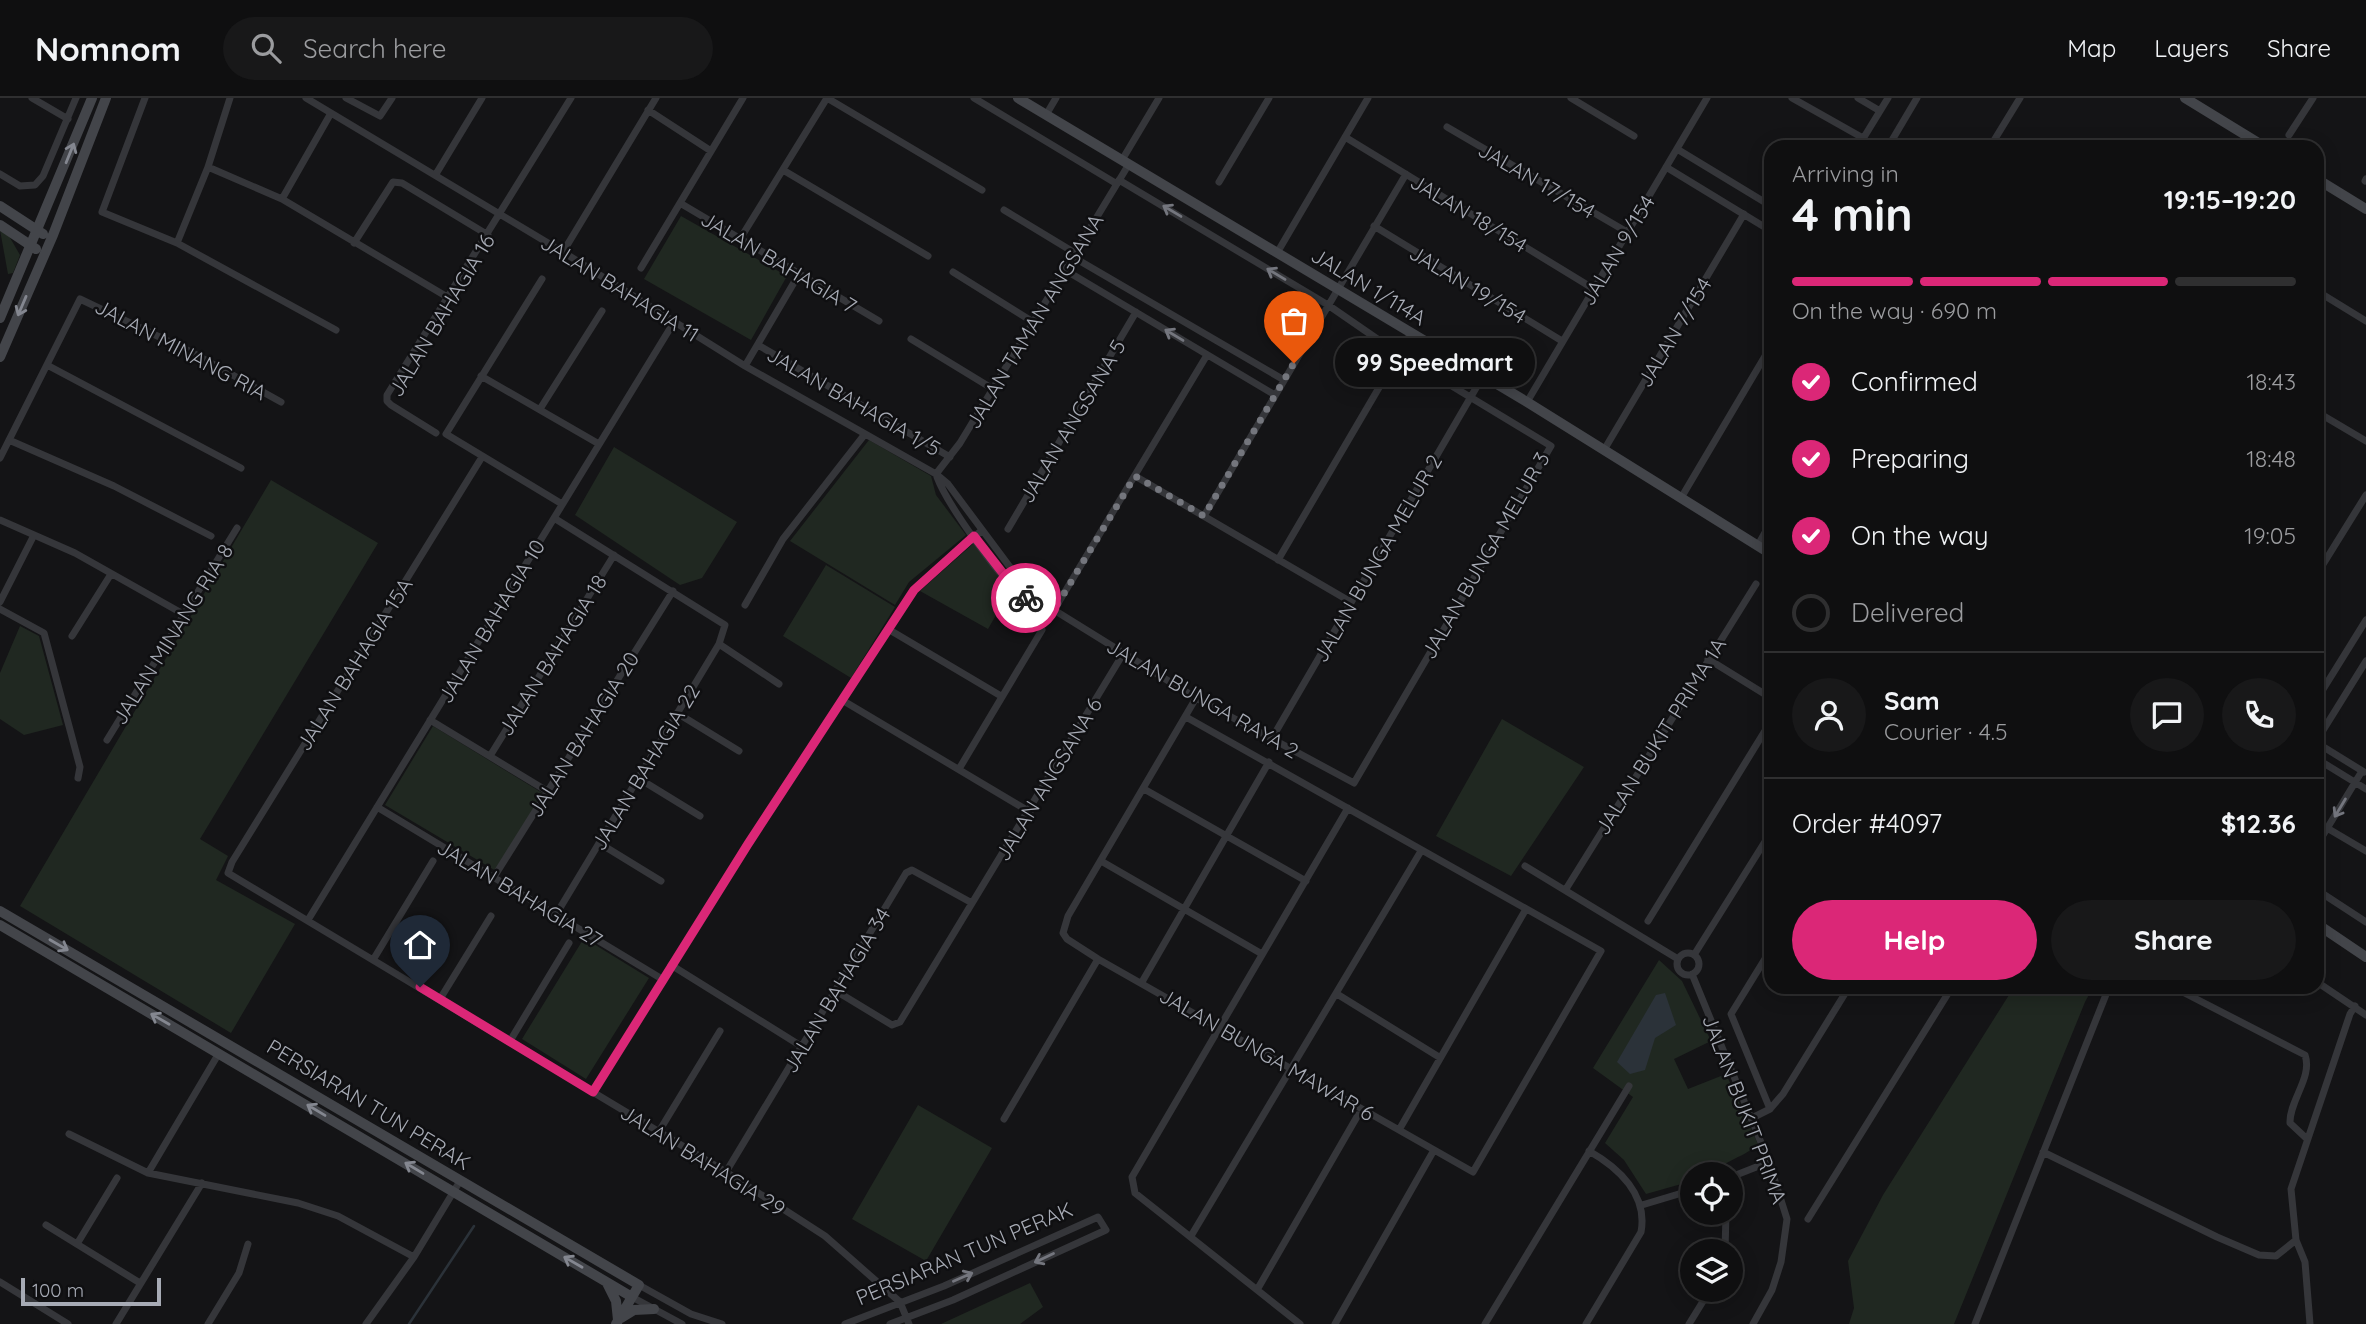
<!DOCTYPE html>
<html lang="en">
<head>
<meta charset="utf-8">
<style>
	body { margin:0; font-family:Quicksand,sans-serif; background:#181819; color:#f1f3f6; height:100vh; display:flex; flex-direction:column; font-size:26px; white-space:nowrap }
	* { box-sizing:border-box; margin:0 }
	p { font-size:23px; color:#9b9c9f }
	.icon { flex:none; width:38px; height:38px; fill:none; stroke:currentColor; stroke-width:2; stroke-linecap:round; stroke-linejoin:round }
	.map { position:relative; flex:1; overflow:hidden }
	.drawer { position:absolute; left:1764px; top:42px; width:560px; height:854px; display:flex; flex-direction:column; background:#0f0f10; border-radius:21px; box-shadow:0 4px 18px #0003,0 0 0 2px #2f2f30 }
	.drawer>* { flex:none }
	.controls { position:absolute; left:1680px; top:1064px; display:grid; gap:14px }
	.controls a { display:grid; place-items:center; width:63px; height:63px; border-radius:50%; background:#0f0f10; box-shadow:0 4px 18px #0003,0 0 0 2px #2f2f30; font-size:35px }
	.scale { position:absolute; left:21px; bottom:18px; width:140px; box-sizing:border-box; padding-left:7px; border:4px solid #a7abb5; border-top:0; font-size:19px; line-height:24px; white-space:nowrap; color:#a7abb5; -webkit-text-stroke:5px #0f0f11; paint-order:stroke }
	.pin { position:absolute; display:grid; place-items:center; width:60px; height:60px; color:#fff; margin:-72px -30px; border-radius:50% 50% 50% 0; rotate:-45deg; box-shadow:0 0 7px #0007 }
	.pin .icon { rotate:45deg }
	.courier { position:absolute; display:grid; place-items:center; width:70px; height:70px; margin:-35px; border:5px solid #db2777; border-radius:50%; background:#fff; color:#222; box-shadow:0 2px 9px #0007 }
	.bubble { position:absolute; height:49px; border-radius:24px; background:#0f0f10; box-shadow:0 4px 18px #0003,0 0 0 2px #2f2f30; font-size:23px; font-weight:800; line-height:49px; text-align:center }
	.overview em { font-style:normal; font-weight:800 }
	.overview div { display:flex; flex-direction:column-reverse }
	.overview { display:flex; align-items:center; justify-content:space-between; height:119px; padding:0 28px }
	h1 { font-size:46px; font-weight:800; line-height:52px }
	.bar { display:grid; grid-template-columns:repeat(4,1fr); gap:10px 7px; align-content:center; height:84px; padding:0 28px }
	.bar i { height:9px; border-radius:5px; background:#2f2f30 }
	.bar .active { background:#db2777 }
	.bar p { grid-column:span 4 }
	.line { display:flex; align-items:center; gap:18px; padding:0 28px; border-top:2px solid #2f2f30 }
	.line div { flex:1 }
	.round { display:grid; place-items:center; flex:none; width:74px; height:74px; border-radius:37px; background:#181819 }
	ol { padding:0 28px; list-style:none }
	li { display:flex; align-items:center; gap:21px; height:77px }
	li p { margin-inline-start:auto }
	li .icon { padding:7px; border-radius:50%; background:#db2777; color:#fff; stroke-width:4 }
	li:last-child { color:#9b9c9f }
	li i { width:38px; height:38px; border:4px solid #2f2f30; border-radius:50% }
	.primary-button { display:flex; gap:14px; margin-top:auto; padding:14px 28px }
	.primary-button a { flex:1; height:80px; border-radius:42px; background:#db2777; color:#fff; font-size:28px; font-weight:800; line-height:80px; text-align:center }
	.primary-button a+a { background:#181819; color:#f1f3f6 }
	header { display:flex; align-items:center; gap:42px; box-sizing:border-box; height:98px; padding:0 35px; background:#0f0f10; border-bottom:2px solid #2f2f30 }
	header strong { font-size:33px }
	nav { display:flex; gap:38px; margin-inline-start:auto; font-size:24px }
	.search { width:490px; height:63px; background:#181819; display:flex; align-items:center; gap:18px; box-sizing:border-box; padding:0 24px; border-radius:38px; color:#9b9c9f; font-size:26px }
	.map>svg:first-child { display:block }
</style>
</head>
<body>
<header>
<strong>Nomnom</strong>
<div class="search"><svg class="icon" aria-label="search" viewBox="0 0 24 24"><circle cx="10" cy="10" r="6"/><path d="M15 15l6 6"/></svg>Search here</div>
<nav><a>Map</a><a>Layers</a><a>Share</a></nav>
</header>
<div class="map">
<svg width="2366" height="1226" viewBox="0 0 2366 1226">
	<rect width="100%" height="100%" fill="#141416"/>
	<path fill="#202821" d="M681,118L787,178L751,242L644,181Z
		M0,132L9,138L20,157L13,175L8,176Z
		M869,342L931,378L936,397L966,437L909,484L895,507L790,443Z
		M614,349L737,424L702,480L680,487L575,417Z
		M271,382L378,445L200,741L228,758L216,782L295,826L231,935L20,808Z
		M974,445L1015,496L1003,505L988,531L920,493Z
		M826,467L895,509L851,580L783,538Z
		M20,528L39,538L63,627L24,637L0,621V575Z
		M1502,621L1584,669L1511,778L1436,738Z
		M433,628L544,696L496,773L385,707Z
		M584,840L649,880L586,981L522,941Z
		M1659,862L1682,883L1711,943L1674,961L1688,991L1726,976L1758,1046C1744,1060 1727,1060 1714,1076H1692V1083L1646,1096L1624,1062L1605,1045L1633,999L1593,970Z
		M2014,889H2093L2085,904L1954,1226H1849L1854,1210L1848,1163L1883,1097Z
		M918,1007L992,1050L926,1163L852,1121Z
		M1030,1185L1043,1209L1020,1226H941Z"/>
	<path fill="#2b3239" d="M1665,895L1676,927L1655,940L1645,972L1630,976L1617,964L1656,897Z"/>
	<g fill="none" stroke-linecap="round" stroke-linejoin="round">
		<path stroke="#2b3239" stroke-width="2.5" d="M409,1226L474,1128"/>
		<path stroke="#35363a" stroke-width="7" d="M32,0L68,21
			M145,0L102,114L177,145L336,232
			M306,0L563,154L745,268L936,376L948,386L1024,488L1045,501L1054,512L1196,600L1354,685L1551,348L1399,256L1328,207L1119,82
			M346,0L380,18L392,0
			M974,0L1117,86
			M1571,0L1634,38
			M1792,0L1863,40
			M1858,0L1880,13
			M648,12L711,53
			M1046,17L1056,0
			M1447,29L1627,134
			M2289,37L2313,0
			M1345,39L1594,191
			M1858,49L1888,0
			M1888,49L1917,0
			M1990,49L2020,0
			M1677,51L1771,108
			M1122,62L1159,0
			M208,69L282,101L449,200
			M1666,69L1771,133
			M783,72L928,158
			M0,76L20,88L35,87L43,78L76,0
			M436,76L482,0
			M2365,83L2366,81
			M1219,84L1269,0
			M282,101L331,15
			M680,105L879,223
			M1004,112L1075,155
			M1374,128L1562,243
			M740,141L827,0L982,92
			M177,145L208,69L230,0
			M354,145L393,84L402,85L488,137
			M563,154L656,0
			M1277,155L1368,0
			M1073,159L1284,282
			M641,170L743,0
			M1065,172L1275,297
			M953,174L1033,224
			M542,181L446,336L562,406
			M2317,193L2366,223
			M911,241L993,291
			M758,247L950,359
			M47,267L241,370
			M745,268L799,176
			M481,278L599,346
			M1527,304L1707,0
			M540,311L602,213
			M2317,314L2366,343
			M436,335L391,307L387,303V297L571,0
			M9,342L114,388L211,438
			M1604,352L1744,116
			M482,359L232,764L228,775L726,1074L825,1138L900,1204L909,1226
			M0,360L80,201L193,255L281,304
			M936,376L960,345L1129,66
			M1135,378L1351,504
			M937,379C947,406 997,476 1019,495C1028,504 1041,509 1053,512
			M1681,400L1771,248
			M1204,418L1406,76
			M554,420L725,527L719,546L557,815
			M0,422L75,455L185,517
			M1008,431L1136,214
			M1758,447L1771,424
			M1278,462L1411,235
			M2317,476L2366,397
			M0,504L34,437
			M745,507L783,441L865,336
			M0,511L44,535L80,669L78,680
			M1054,512L1207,257
			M888,531L1001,598
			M72,538L111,476
			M719,546L779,586
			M1708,561L1771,600
			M2317,601L2366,522
			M842,602L1030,714
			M677,615L739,653
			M1186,619L1601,853L1473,1074L1098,861L1067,841L1063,835L1068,818L1196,600
			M430,622L547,693
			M107,642L237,430
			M1271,642L1483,278
			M2317,642L2366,563
			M2317,645L2364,674
			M490,658L614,457
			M2317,661L2366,691
			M959,671L1042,532
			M638,680L700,718
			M1144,691L1306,783
			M377,709L662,881
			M2327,730L2366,753
			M599,745L661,783
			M2317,747L2362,673
			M1101,763L1262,856
			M1525,768L1678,861
			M494,779L673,493
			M1566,791L1756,486
			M2317,792L2366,824
			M308,822L674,224
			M1648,823L1771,623
			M1677 866a11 11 0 1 1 22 0a11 11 0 1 1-22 0Z
			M1694,857L1771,734
			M373,862L433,763
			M671,867L801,948
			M1692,876L1769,1064L1787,1121L1781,1164L1772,1192L1753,1226
			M1142,884L1269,664
			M2317,884L2366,917
			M2173,889L2305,957C2313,979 2289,1003 2290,1025L2306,1040
			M836,893L892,927L900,924L1123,556
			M1337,896L1439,959
			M440,901L491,818
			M510,943L569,845
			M593,994L748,746L914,492L981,433
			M1770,1011L1731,916L1771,851
			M1752,1020L1770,1011L1783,996L1849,889
			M1004,1021L1098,861
			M1399,1032L1526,811
			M658,1035L720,933
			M69,1036L148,1075L298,1105L338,1118L414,1159
			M2043,1054L2217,1139L2259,1157L2276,1158L2296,1142L2291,1091L2350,916L2355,908
			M726,1074L906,775L912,772L972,805
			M148,1075L219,955
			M1731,1079L1769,1064
			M1642,1107L1692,1092
			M1808,1121L1952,889
			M46,1127L140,1185
			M1191,1138L1421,753
			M2296,1142L2305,1164L2310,1226
			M77,1146L117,1080
			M1725,1153L1726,1115
			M0,1184L68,1226
			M639,1187L691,1216L722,1226
			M1257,1192L1358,1017
			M632,1199L682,1226
			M116,1226L202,1085
			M208,1226L239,1175L248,1146
			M366,1226L414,1159L460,1083
			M845,1226L944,1188L1098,1119L1106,1132L953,1202L890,1226
			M1300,1226L1135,1095L1132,1079L1348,710
			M1335,1226L1434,1052
			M1485,1226L1629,988
			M1586,1226L1641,1134C1648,1097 1619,1070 1589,1053
			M1689,1226L1710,1192
			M1975,1226L2109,889"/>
		<path stroke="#43454a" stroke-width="10" d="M1018,0L1527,304L1771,456
			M2185,0L2265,49
			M2317,81L2366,111
			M0,108L43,136
			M0,127L36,151
			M0,220L92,0
			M0,259L53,137L106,0
			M0,813L639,1187L616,1226
			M2317,826L2366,859
			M0,827L632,1199
			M607,1185L616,1203L618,1222
			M621,1220L634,1212L654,1211"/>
	</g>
	<defs><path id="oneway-shaft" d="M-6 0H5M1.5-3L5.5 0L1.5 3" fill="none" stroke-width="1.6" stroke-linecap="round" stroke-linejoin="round" transform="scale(1.75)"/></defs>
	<g stroke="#848790">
		<use href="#oneway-shaft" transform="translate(70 55) rotate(-68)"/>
		<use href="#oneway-shaft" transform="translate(22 208) rotate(113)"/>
		<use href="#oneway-shaft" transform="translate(59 847) rotate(30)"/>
		<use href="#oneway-shaft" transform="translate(160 921) rotate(-150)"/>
		<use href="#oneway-shaft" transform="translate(316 1012) rotate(-149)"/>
		<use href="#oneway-shaft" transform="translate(414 1070) rotate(-149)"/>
		<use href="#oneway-shaft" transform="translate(573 1164) rotate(-150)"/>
	</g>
	<g stroke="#74767e">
		<use href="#oneway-shaft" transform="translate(1172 113) rotate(-149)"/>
		<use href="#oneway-shaft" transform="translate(1276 176) rotate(-149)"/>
		<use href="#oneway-shaft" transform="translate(1174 237) rotate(-149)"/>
		<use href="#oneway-shaft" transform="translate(2340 710) rotate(121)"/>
		<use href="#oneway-shaft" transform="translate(1044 1160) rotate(155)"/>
		<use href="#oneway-shaft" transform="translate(963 1179) rotate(-24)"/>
	</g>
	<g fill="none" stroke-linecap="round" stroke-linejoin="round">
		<path stroke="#74767d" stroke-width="7" stroke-dasharray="0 12.6" d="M1026,500L1054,512L1135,378L1204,418L1294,265"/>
		<path stroke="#db2777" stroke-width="9" d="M420,889L593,994L748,746L914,492L974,438L1019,496L1026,500"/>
	</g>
	<g text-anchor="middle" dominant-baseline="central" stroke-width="5" stroke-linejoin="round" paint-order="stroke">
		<g font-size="21" fill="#a7abb5" stroke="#0f0f11">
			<text transform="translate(1537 82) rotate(30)">JALAN 17/154</text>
			<text transform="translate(1469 115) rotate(31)">JALAN 18/154</text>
			<text transform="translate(1617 152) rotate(-59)">JALAN 9/154</text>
			<text transform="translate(779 164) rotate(31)">JALAN BAHAGIA 7</text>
			<text transform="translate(1468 186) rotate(31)">JALAN 19/154</text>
			<text transform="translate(1369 188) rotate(31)">JALAN 1/114A</text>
			<text transform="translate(620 190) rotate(32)">JALAN BAHAGIA 11</text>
			<text transform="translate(441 217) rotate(-59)">JALAN BAHAGIA 16</text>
			<text transform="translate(1034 223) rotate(-59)">JALAN TAMAN ANGSANA</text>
			<text transform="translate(1674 234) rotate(-59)">JALAN 7/154</text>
			<text transform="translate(181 251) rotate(28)">JALAN MINANG RIA</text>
			<text transform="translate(854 303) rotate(30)">JALAN BAHAGIA 1/5</text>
			<text transform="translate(1072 323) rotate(-59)">JALAN ANGSANA 5</text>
			<text transform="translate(1485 457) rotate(-60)">JALAN BUNGA MELUR 3</text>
			<text transform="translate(1377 460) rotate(-60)">JALAN BUNGA MELUR 2</text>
			<text transform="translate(491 523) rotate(-59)">JALAN BAHAGIA 10</text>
			<text transform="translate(172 536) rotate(-58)">JALAN MINANG RIA 8</text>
			<text transform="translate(552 557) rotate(-58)">JALAN BAHAGIA 18</text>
			<text transform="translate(354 566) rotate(-58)">JALAN BAHAGIA 15A</text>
			<text transform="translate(1203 600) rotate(30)">JALAN BUNGA RAYA 2</text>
			<text transform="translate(583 636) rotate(-58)">JALAN BAHAGIA 20</text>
			<text transform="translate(1660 638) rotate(-58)">JALAN BUKIT PRIMA 1A</text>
			<text transform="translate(645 669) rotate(-59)">JALAN BAHAGIA 22</text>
			<text transform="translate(1048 681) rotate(-59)">JALAN ANGSANA 6</text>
			<text transform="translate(520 795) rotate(31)">JALAN BAHAGIA 27</text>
			<text transform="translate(836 892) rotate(-59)">JALAN BAHAGIA 34</text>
			<text transform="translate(1267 956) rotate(30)">JALAN BUNGA MAWAR 6</text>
			<text transform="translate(369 1006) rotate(31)">PERSIARAN TUN PERAK</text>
			<text transform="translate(1745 1011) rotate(69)">JALAN BUKIT PRIMA</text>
			<text transform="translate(703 1062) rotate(32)">JALAN BAHAGIA 29</text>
			<text transform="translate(964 1155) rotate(-23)">PERSIARAN TUN PERAK</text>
		</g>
	</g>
</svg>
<div class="controls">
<a><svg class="icon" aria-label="locate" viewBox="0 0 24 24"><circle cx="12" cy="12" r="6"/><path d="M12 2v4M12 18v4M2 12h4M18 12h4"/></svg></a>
<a><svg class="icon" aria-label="layers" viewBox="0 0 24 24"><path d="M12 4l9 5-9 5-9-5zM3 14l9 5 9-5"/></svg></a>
</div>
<div class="scale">100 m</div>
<div class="pin" style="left:1294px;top:265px;background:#ea580c"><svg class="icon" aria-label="bag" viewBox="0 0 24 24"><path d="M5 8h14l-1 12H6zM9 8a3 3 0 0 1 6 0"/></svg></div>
<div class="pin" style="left:420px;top:889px;background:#1f2937"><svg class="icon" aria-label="home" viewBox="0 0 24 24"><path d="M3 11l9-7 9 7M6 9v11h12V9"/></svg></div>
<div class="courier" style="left:1026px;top:500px"><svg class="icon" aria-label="bike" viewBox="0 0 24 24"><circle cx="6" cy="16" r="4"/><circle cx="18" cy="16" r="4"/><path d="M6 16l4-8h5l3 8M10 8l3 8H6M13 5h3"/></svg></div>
<div class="bubble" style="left:1335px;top:240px;width:200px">99 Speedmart</div>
<section class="drawer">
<div class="overview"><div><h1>4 min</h1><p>Arriving in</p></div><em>19:15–19:20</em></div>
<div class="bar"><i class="active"></i><i class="active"></i><i class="active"></i><i></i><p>On the way · 690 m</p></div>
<ol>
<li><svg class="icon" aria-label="check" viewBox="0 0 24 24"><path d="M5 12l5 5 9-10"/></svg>Confirmed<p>18:43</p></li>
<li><svg class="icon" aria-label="check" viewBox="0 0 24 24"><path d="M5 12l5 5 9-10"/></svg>Preparing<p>18:48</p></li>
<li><svg class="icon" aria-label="check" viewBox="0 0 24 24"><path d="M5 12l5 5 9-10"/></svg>On the way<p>19:05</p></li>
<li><i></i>Delivered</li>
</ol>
<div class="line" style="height:126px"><a class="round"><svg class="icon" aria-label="person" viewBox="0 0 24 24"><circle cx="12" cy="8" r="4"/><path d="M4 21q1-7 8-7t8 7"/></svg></a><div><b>Sam</b><p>Courier · 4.5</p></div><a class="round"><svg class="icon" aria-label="chat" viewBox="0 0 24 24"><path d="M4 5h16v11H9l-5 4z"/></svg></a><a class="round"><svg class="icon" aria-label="phone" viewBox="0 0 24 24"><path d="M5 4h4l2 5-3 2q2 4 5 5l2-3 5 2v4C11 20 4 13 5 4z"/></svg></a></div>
<div class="line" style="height:91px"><div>Order #4097</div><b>$12.36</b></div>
<div class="primary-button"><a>Help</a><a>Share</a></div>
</section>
</div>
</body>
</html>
